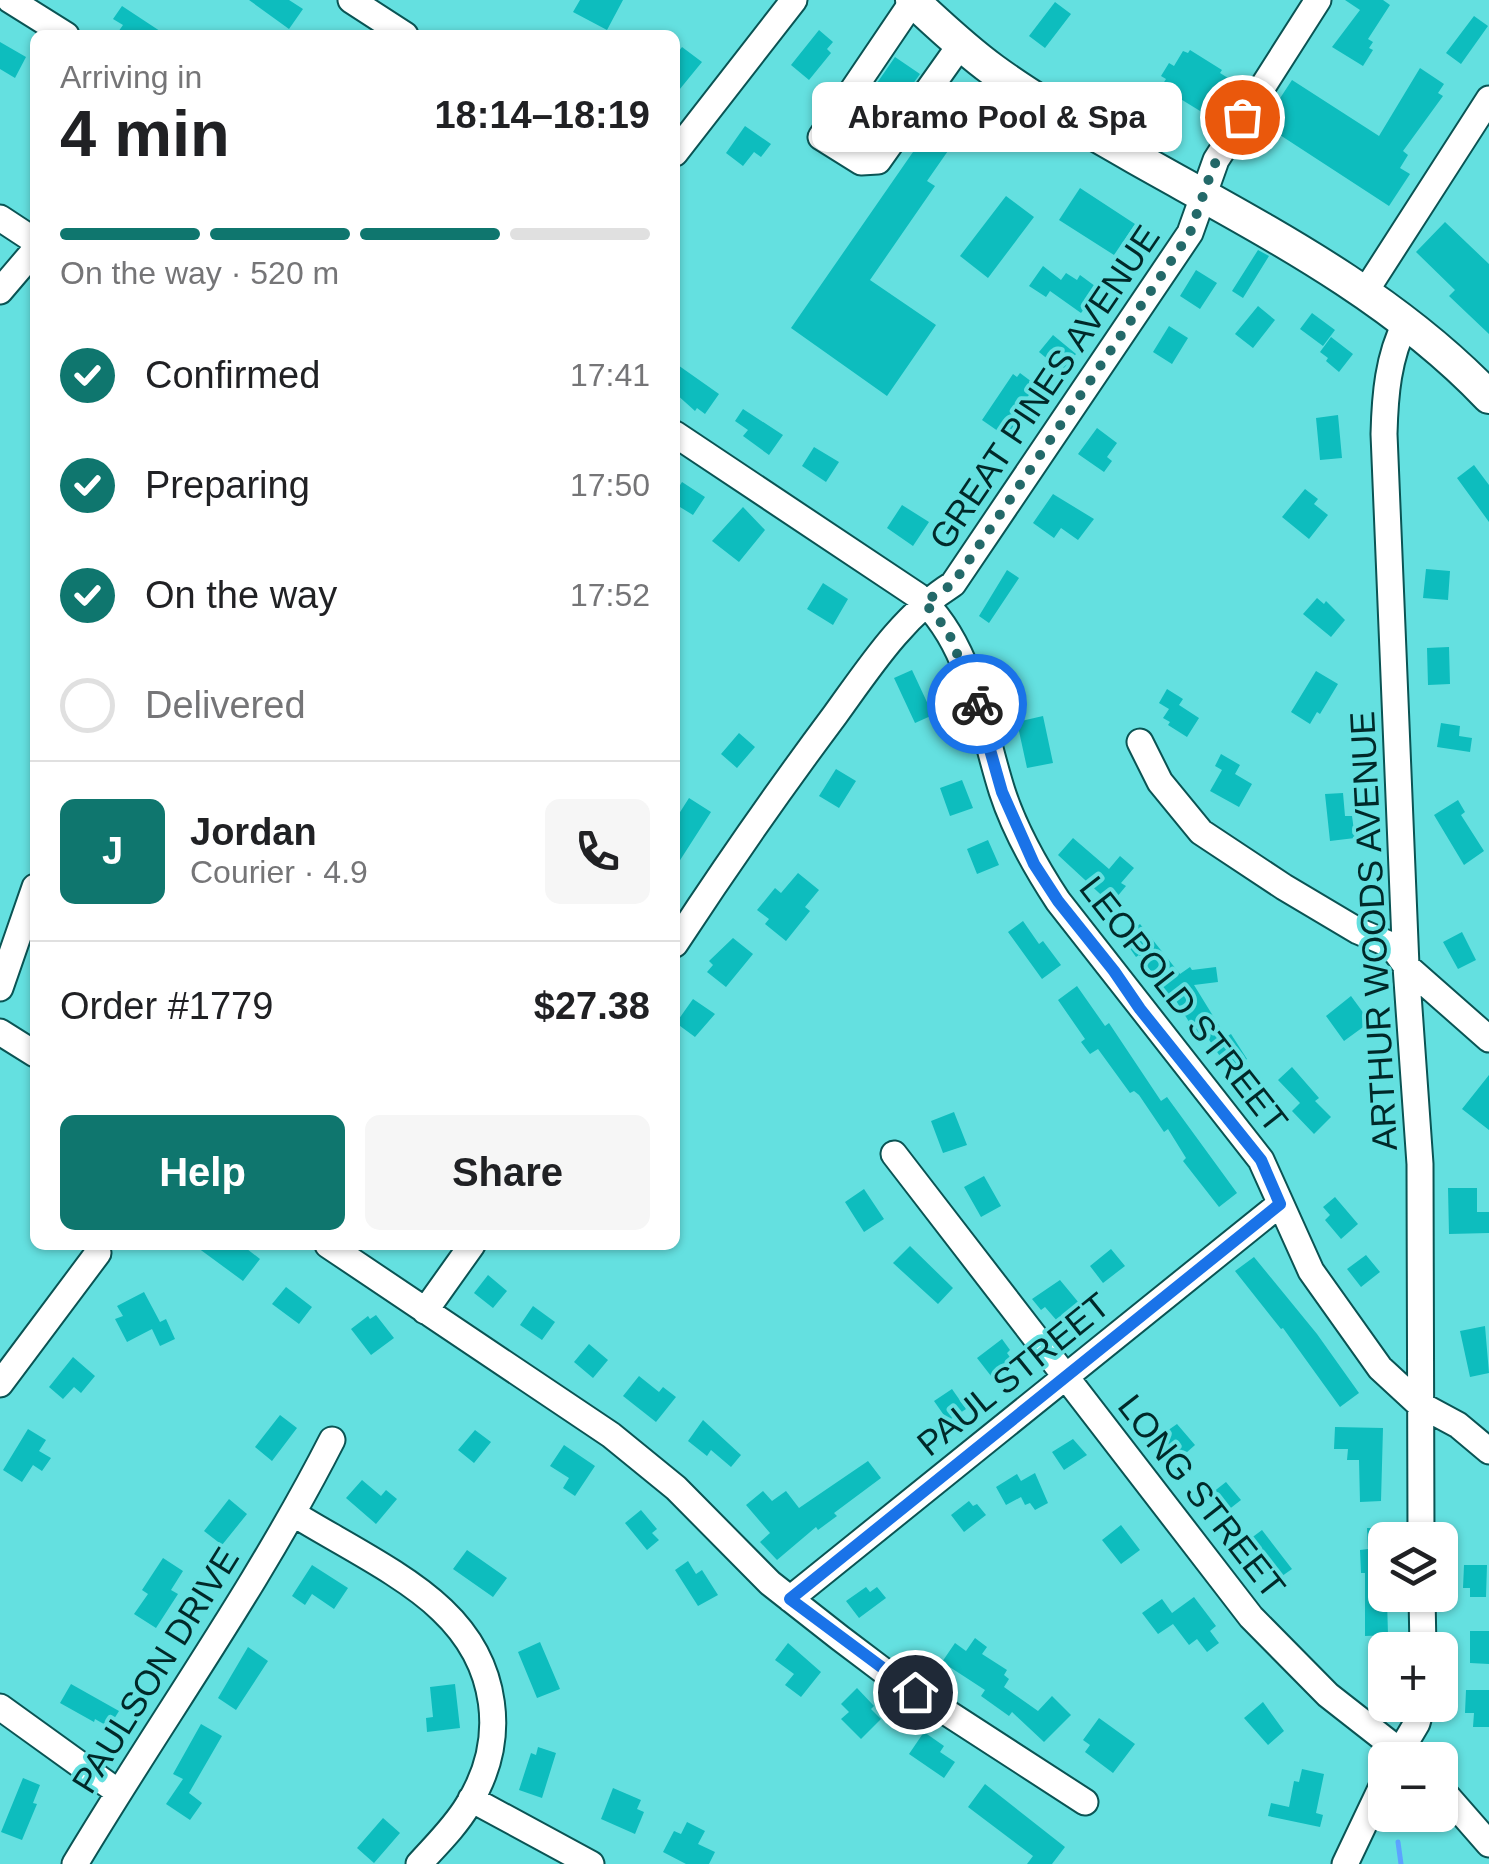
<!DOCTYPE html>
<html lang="en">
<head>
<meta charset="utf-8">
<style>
	body { margin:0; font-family:Arial,sans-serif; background:#f6f6f6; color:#202124; height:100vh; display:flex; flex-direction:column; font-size:38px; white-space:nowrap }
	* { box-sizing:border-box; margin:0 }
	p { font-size:32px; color:#757577 }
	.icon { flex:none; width:55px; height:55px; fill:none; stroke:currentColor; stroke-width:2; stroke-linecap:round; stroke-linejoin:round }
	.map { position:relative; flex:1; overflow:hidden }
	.drawer { position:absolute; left:30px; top:30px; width:650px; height:1220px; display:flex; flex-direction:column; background:#fff; border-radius:15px; box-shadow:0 2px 8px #0004 }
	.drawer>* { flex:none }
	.controls { position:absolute; left:1368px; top:1522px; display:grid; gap:20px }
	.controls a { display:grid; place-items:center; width:90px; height:90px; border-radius:15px; background:#fff; box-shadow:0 2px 8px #0004; font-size:50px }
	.pin { position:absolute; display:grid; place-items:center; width:85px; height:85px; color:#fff; margin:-42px; border:5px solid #fff; border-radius:50%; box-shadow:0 2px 10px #0007 }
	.courier { position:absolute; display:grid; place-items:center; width:100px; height:100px; margin:-50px; border:8px solid #1a73e8; border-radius:50%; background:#fff; color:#222; box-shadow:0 2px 12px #0007 }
	.bubble { position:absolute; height:70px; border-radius:15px; background:#fff; box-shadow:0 2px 8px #0004; font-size:32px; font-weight:700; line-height:70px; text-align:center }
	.head em { font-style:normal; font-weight:700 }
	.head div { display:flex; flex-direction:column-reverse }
	.head { display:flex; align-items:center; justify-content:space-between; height:170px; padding:0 30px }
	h1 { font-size:65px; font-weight:700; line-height:75px }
	.bar { display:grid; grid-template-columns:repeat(4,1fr); gap:15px 10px; align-content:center; height:120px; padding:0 30px }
	.bar i { height:12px; border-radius:8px; background:#e0e0e0 }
	.bar .selected { background:#0f766e }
	.bar p { grid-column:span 4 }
	.line { display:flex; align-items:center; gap:25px; padding:0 30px; border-top:2px solid #e0e0e0 }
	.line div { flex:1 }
	.round { display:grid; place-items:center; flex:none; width:105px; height:105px; border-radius:15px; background:#f6f6f6 }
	ol { padding:0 30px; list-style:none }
	li { display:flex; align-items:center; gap:30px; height:110px }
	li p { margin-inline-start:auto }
	li .icon { padding:10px; border-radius:50%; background:#0f766e; color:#fff; stroke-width:4 }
	li:last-child { color:#757577 }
	li i { width:55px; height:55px; border:5px solid #e0e0e0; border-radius:50% }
	.action { display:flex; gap:20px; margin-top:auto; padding:20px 30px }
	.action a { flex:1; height:115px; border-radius:15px; background:#0f766e; color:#fff; font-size:40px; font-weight:700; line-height:115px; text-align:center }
	.action a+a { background:#f6f6f6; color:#202124 }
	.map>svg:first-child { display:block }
</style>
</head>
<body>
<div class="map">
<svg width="1489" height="1864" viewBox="0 0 1489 1864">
	<rect width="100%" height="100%" fill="#64e0e0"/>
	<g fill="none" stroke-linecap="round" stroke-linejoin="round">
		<path stroke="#5ca3ff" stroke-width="5" d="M1398,1842L1401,1864"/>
	</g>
	<path fill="#0dbdbe" d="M249,0H289L303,9L289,29Z
		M580,0H623L607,30L573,12Z
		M1345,0H1383L1390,5L1368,39L1373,42L1369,48L1373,50L1363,66L1332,47L1360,10Z
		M1055,2L1071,14L1045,48L1029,36Z
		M122,6L166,35H116L123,25L113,19Z
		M1474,16L1488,26L1461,64L1446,53Z
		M819,30L833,42L827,49L831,53L809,80L791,65Z
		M0,42L26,57L15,78L0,69Z
		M682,47L702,62L675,95V56Z
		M1190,50L1222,70L1220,73L1228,78L1205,114L1161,87L1166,79L1161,76L1169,63L1174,66L1183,51L1188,53Z
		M895,57L920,74L872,141L848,125Z
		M1420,68L1444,84L1438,93L1443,96L1403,151L1408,155L1400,168L1410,174L1389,206L1263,124L1292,80L1379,136Z
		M944,95L973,115L927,181L935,186L870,280L936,325L887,396L791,328L913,152L907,148Z
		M745,126L771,144L761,157L754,152L743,166L726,153Z
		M1080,188L1135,224L1114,255L1059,220Z
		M1006,196L1034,217L988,278L960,256Z
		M1445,222L1489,264V334L1449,296L1455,290L1416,252Z
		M1258,250L1269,256L1243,298L1232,291Z
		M1043,266L1061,280L1066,273L1077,280L1080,275L1099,289L1081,313L1050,291L1046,297L1029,286Z
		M1196,270L1217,283L1200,309L1180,296Z
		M1258,306L1275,320L1253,348L1235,334Z
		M1312,313L1335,330L1323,346L1300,329Z
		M1169,326L1188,338L1172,364L1153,352Z
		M1053,335L1076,354L1062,371L1039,352Z
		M1331,337L1353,354L1339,372L1326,361L1328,358L1320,352Z
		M675,363L719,394L705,414L697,408L695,411L675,393Z
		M1020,373L1036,385L1019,409L1025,413L1008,438L982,420L1013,374L1017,377Z
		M743,409L783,435L769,455L743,436L748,430L735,421Z
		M1338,415L1342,458L1320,460L1316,418Z
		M1097,428L1117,443L1107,457L1112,461L1104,472L1078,454Z
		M814,447L839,462L826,482L802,466Z
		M1474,465L1489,485V522L1457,478Z
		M682,482L705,497L693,515L675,504V493Z
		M1305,489L1318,499L1314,504L1328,515L1309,539L1282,517Z
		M1053,494L1094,519L1078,540L1061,528L1054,538L1033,523Z
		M902,505L929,522L913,546L887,528Z
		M743,507L765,530L739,562L712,541Z
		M1426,569L1450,571L1448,600L1423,598Z
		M1007,570L1019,578L989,623L979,616Z
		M823,583L848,599L833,625L807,609Z
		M1317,598L1324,604L1326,601L1345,620L1331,637L1303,614Z
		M1449,647L1450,684L1428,685L1427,648Z
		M912,670L933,715L915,723L894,678Z
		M1316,671L1338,684L1320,714L1317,712L1310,724L1291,712Z
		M1167,689L1183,699L1179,705L1199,718L1187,737L1168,725L1170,722L1163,718L1169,709L1159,703Z
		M1043,716L1053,763L1027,768L1017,722Z
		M1441,723L1460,726L1459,736L1472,738L1470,752L1437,747Z
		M739,733L755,747L737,768L721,754Z
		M1221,754L1240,765L1235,774L1252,784L1239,807L1210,791L1222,770L1215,766Z
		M836,769L856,781L839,808L819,796Z
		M962,780L973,808L950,816L940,788Z
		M1343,793L1345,816H1352L1355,838L1330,841L1325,794Z
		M689,798L711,812L675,868V820Z
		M1458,800L1465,812L1461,815L1484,851L1464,865L1434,815Z
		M1073,838L1109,869L1120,856L1134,868L1121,883L1126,886L1111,904L1058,855Z
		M988,840L999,865L977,874L967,849Z
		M798,873L819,890L805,907L810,911L786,941L765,924L769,919L757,910L775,888L781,893Z
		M1023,921L1039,944L1043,941L1061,965L1042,979L1008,932Z
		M1140,924L1180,974L1190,967L1192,970L1216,967L1218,982L1194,985L1226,1037L1231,1034L1247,1059L1229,1070L1204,1032L1197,1035L1172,994L1169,996L1163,988H1159L1162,986L1139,955L1136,957L1122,937Z
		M1462,932L1476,960L1458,969L1443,942Z
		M733,938L753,954L726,987L707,972L713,965L709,961Z
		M1077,986L1105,1026L1109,1023L1161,1101L1167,1097L1237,1193L1219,1207L1183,1161L1186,1158L1168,1129L1164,1132L1139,1095L1134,1091L1130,1093L1098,1049L1090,1054L1081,1042L1085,1039L1058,1000Z
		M1351,996L1370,1022L1344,1041L1326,1016Z
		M693,999L715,1014L695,1037L676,1023Z
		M1292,1067L1319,1098L1315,1101L1331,1117L1314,1134L1292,1111L1300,1103L1278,1080Z
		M1489,1075V1130L1462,1109Z
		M954,1112L967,1145L943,1153L931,1121Z
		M984,1176L1001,1206L981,1217L964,1187Z
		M1448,1188H1477V1212H1489V1233L1449,1234Z
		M864,1189L884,1219L864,1232L845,1202Z
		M1335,1197L1358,1224L1341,1239L1325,1220L1330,1215L1323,1207Z
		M194,1245H242L260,1259L243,1281Z
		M910,1246L953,1288L938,1304L893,1263Z
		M1111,1249L1125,1266L1103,1283L1090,1266Z
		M1366,1255L1380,1272L1361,1287L1347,1269Z
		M1254,1257L1317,1334L1359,1393L1340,1407L1283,1328L1281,1329L1235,1271Z
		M488,1275L507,1291L493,1308L474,1293Z
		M1060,1280L1079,1303L1058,1322L1045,1307L1041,1310L1032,1299Z
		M286,1287L312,1307L299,1324L272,1304Z
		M144,1292L160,1322L166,1319L175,1339L160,1346L152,1329L127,1342L115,1319L123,1316L117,1306Z
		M533,1306L555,1322L542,1340L520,1325Z
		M376,1315L394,1338L371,1355L351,1329L368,1316L370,1319Z
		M1485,1326L1489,1373L1470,1377L1460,1331Z
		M1002,1339L1010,1350L1007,1353L1012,1360L991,1376L977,1358Z
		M589,1344L608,1360L593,1378L574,1362Z
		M73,1357L95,1376L81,1393L74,1387L63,1399L49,1387Z
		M639,1376L659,1392L663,1387L676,1397L656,1422L623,1396Z
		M952,1389L966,1409L948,1421L934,1401Z
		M280,1415L297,1428L272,1461L255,1447Z
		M703,1420L741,1455L731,1467L711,1450L707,1456L688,1441Z
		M1177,1424L1195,1445L1177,1461L1157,1438Z
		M1335,1427L1383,1428L1381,1501L1360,1502L1359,1460H1347L1348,1449H1334Z
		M28,1429L46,1440L39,1451L51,1458L42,1471L33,1465L22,1482L3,1470Z
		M475,1430L491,1442L474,1463L458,1450Z
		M1073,1439L1087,1455L1064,1470L1052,1452Z
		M564,1445L595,1466L575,1496L563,1488L569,1478L550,1466Z
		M868,1461L881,1478L834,1513L837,1516L818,1530L816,1527L777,1560L760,1542L770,1533L746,1505L763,1491L772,1501L786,1491L799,1508Z
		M1035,1473L1048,1503L1035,1510L1030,1503L1025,1505L1021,1497L1006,1505L996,1487L1017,1474L1021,1481Z
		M362,1480L381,1496L386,1490L397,1499L376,1524L346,1498Z
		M1226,1482L1241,1500L1223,1514L1208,1496Z
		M229,1499L247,1514L222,1545L204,1531Z
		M969,1501L973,1506L977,1504L986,1515L964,1532L951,1515Z
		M641,1510L657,1529L652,1533L659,1540L647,1550L625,1523Z
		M1121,1525L1140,1550L1121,1564L1102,1540Z
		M1367,1528H1385L1388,1635L1365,1636V1573H1361L1360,1550L1368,1549Z
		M1262,1530L1292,1569L1275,1581L1246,1542Z
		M467,1550L507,1578L493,1597L453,1569Z
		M163,1558L183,1571L171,1590L178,1594L156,1628L134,1614L148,1594L142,1590Z
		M688,1561L696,1574L702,1570L718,1595L698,1606L675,1570Z
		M312,1565L348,1588L334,1609L312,1594L305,1605L292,1596Z
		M1464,1565H1487L1486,1597H1470V1588H1463Z
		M866,1587L870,1592L877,1587L886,1598L859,1618L846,1601Z
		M1194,1597L1216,1626L1210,1631L1219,1643L1207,1652L1197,1639L1189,1645L1173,1624L1158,1634L1142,1613L1162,1599L1172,1613Z
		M1470,1631H1489V1664L1470,1663Z
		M975,1638L987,1647L982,1654L1007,1670L1004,1675L1009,1679L1004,1687L1038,1711L1052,1696L1071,1715L1044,1742L1012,1712L1009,1716L981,1696L985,1690L942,1662L955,1643L966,1651Z
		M540,1642L560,1689L537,1698L518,1652Z
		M788,1643L821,1672L801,1697L785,1685L794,1674L775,1660Z
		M248,1647L268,1661L236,1710L218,1698Z
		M71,1684L119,1711L109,1727L95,1719L94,1722L60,1703Z
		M455,1684L460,1728L427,1732L426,1718L433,1717L430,1687Z
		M857,1688L874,1706L871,1709L881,1719L861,1739L841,1719L849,1712L841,1704Z
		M1466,1690H1489V1727H1473L1474,1713H1465Z
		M1263,1702L1284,1731L1268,1745L1244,1718Z
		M1099,1718L1135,1744L1113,1773L1085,1752L1090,1745L1083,1740Z
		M201,1724L222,1736L189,1793L202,1803L190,1820L166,1804L183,1779L173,1774Z
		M924,1732L944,1746L940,1752L955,1762L944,1778L909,1754Z
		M538,1747L556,1753L542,1798L519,1790L531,1753L536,1755Z
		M1302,1769L1324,1774L1316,1813L1323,1815L1320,1827L1268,1816L1271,1803L1289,1807L1294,1781L1299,1782Z
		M23,1778L40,1785L33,1803L37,1804L22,1840L1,1832Z
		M985,1784L1065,1847L1052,1864H1027L1033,1856L968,1807Z
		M613,1788L641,1800L637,1809L644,1812L635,1834L601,1819Z
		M383,1818L400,1833L374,1863L357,1848Z
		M687,1822L705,1831L698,1844L715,1852L709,1864H686L663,1852L674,1831L681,1834Z"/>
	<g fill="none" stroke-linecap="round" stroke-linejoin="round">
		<defs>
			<path id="minor" d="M10,0L66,35
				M351,0L405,35
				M913,1L821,137L861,162L878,161L961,44
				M675,153L794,0
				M0,218L35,241
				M0,291L35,250
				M1365,292L1489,99
				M1406,322C1388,357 1385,395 1384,434L1406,966L1420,1164L1421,1540
				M675,434L918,596C972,644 981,725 1002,791C1015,831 1035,866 1058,901L1261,1160L1311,1271L1380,1368L1419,1404L1458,1425L1489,1451
				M1140,742L1160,782L1201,832L1284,887L1358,931L1391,945L1406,966L1489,1039
				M675,944C726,866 779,790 835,715C869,668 903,615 953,584L1190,233L1216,160L1318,0
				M0,988L35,887
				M0,1032L35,1054
				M894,1154L1251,1617L1328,1695L1411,1760
				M328,1245L611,1435L676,1488L770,1583L840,1638L889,1675L1085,1802
				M425,1311L472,1245
				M0,1384L98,1253
				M294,1514C339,1542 405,1574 442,1610C498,1663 509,1739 468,1805C455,1827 436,1845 419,1864
				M1422,1595L1423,1650
				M790,1599L1280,1204
				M0,1707L118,1792
				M1395,1760L1417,1723L1422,1705
				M1440,1788L1489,1844
				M471,1799L591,1864
				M75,1864C160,1722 257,1587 332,1440
				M1345,1864L1385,1780"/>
			<path id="major" d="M912,0C938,24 964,49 993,70C1038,103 1088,130 1136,158C1260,228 1390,293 1489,397"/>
		</defs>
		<use href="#minor" stroke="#0a5454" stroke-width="29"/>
		<use href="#major" stroke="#0a5454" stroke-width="36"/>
		<use href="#minor" stroke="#fff" stroke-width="25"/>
		<use href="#major" stroke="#fff" stroke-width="32"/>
	</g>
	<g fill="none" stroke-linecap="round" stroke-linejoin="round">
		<path stroke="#236969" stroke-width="10" stroke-dasharray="0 18" d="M977,704L948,631L924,602L953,584L1190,233L1213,167L1242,117"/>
		<path stroke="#1a73e8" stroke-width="12" d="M915,1692L790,1599L1280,1204L1261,1160L1140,1009L1114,971L1058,901L1034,864L1002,792L977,704"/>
	</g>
	<g text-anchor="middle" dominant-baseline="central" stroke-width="8" stroke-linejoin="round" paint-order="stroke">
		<g font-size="35" fill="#002929" stroke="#64e0e0">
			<text transform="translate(1044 387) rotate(-56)">GREAT PINES AVENUE</text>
			<text transform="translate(1373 931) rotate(-93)">ARTHUR WOODS AVENUE</text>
			<text transform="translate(1184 1004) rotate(52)">LEOPOLD STREET</text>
			<text transform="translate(1013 1374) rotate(-39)">PAUL STREET</text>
			<text transform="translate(1202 1496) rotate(52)">LONG STREET</text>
			<text transform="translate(155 1670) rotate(-58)">PAULSON DRIVE</text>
		</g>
	</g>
</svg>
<div class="controls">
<a><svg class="icon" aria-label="layers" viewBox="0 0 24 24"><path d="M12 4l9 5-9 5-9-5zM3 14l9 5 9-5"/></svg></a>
<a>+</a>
<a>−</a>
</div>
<div class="pin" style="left:1242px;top:117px;background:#ea580c"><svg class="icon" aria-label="bag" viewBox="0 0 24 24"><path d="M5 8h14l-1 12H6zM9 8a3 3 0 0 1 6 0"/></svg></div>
<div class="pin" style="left:915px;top:1692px;background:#1f2937"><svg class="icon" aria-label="home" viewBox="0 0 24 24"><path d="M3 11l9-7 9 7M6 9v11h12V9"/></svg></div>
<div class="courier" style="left:977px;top:704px"><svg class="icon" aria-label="bike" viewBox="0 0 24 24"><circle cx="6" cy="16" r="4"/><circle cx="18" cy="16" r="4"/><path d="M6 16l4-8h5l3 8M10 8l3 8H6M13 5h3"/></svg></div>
<div class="bubble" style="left:812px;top:82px;width:370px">Abramo Pool &amp; Spa</div>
<section class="drawer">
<div class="head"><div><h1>4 min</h1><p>Arriving in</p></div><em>18:14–18:19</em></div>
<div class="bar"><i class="selected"></i><i class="selected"></i><i class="selected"></i><i></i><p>On the way · 520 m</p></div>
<ol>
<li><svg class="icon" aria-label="check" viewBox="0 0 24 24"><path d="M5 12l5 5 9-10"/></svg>Confirmed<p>17:41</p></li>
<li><svg class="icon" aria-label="check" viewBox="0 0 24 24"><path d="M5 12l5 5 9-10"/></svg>Preparing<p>17:50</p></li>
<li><svg class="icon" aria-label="check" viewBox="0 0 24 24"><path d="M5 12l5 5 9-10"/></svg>On the way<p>17:52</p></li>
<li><i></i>Delivered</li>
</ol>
<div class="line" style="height:180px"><b class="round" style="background:#0f766e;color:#fff">J</b><div><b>Jordan</b><p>Courier · 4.9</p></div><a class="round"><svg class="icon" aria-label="phone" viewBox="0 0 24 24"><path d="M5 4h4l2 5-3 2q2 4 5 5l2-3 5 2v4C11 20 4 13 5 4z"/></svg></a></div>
<div class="line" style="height:130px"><div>Order #1779</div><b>$27.38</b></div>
<div class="action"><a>Help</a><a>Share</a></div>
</section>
</div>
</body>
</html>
